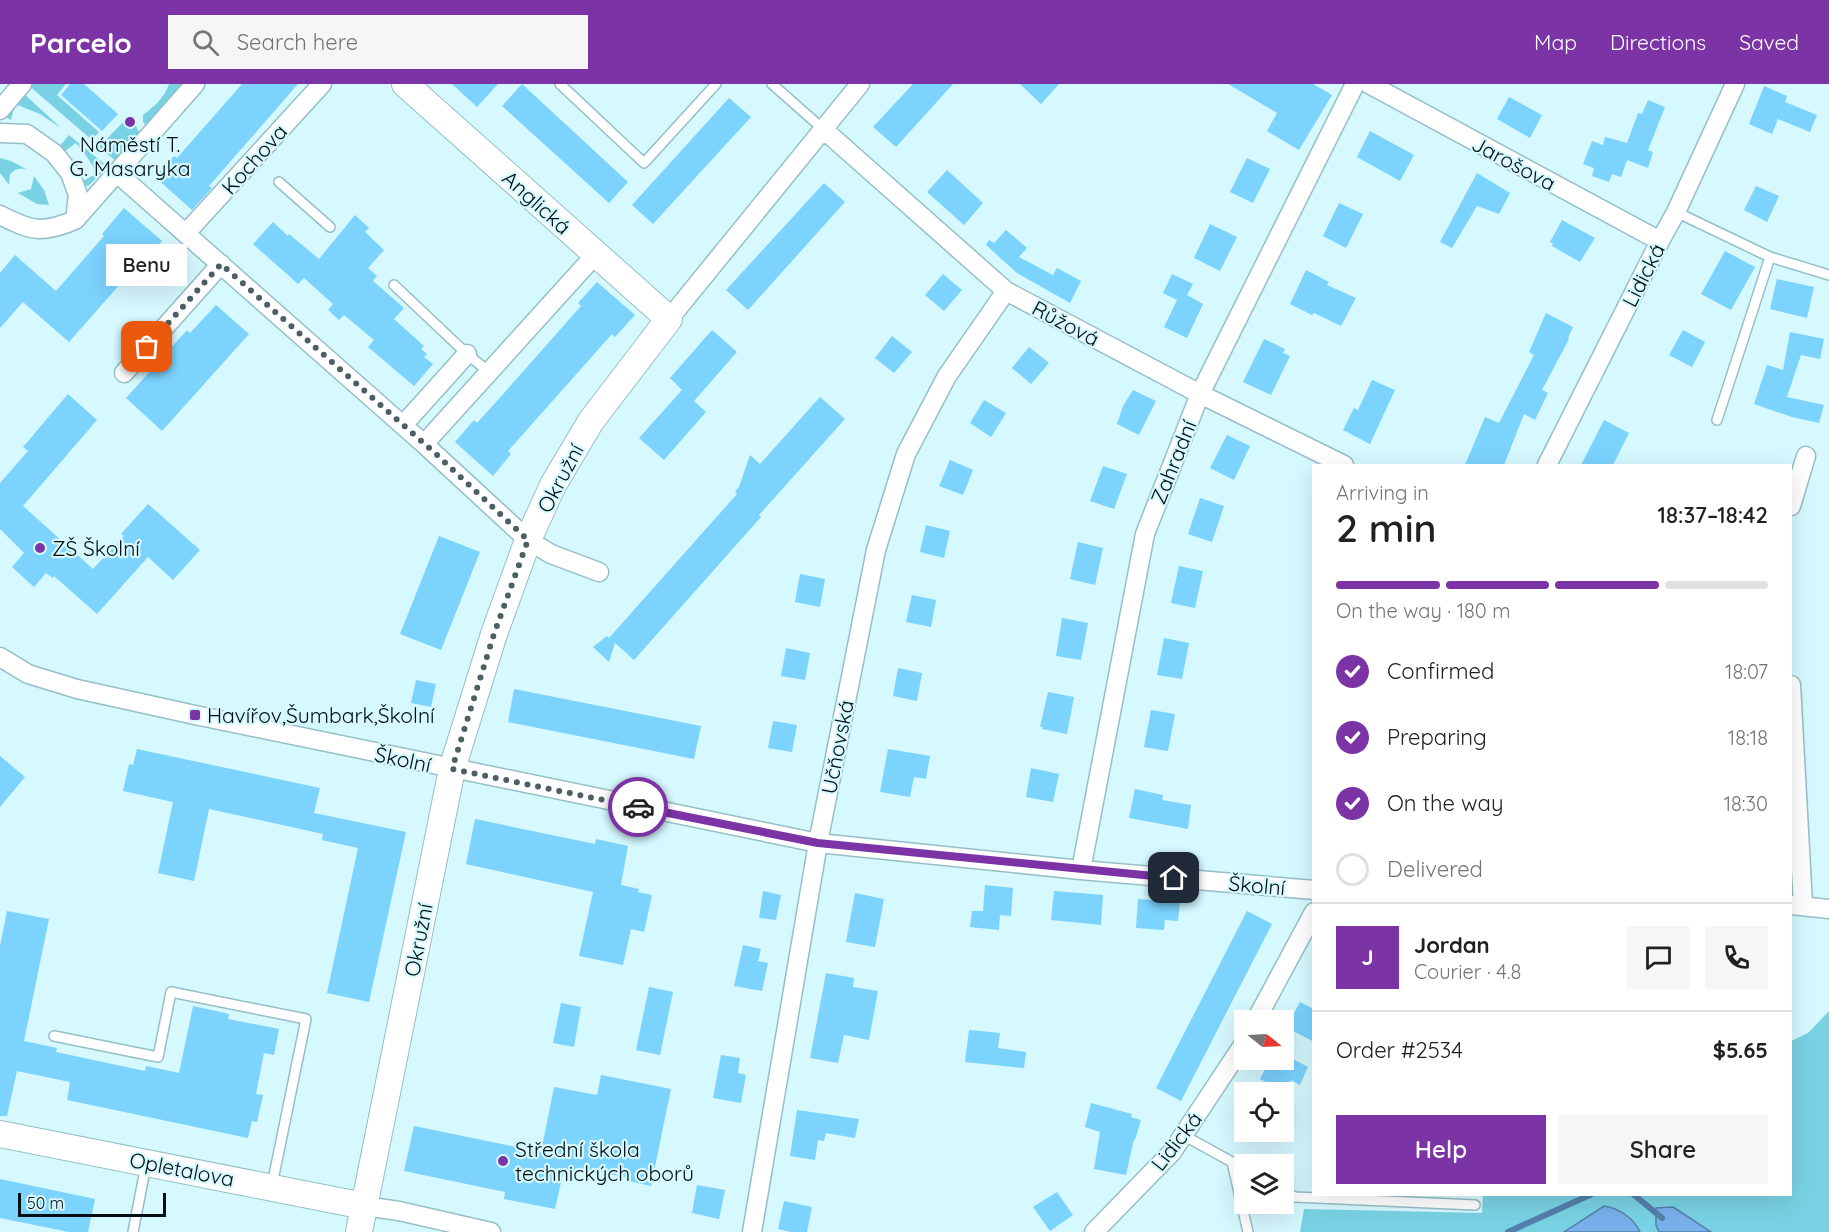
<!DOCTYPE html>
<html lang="en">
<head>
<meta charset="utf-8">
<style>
	body { margin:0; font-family:Quicksand,sans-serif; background:#f6f6f6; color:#202124; height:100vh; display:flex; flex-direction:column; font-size:22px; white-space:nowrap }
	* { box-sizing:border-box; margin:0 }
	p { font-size:20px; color:#757577 }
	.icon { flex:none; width:33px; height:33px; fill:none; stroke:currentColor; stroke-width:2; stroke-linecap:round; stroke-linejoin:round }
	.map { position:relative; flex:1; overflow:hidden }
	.panel { position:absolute; left:1312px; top:380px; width:480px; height:732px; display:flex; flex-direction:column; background:#fff; border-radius:0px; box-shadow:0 6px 24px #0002 }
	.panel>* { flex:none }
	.needle { width:39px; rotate:108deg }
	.buttons { position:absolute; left:1234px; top:926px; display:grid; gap:12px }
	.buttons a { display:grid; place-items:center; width:60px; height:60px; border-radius:0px; background:#fff; box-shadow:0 6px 24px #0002; font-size:30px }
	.scale { position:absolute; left:18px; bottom:15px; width:148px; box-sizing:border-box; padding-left:6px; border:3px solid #010e11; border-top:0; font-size:16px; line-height:21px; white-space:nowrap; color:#010e11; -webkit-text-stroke:4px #d6f8ff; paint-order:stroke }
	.pin { position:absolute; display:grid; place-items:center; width:51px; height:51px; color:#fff; margin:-26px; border-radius:12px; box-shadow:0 3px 9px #0006 }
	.courier { position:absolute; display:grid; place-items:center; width:60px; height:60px; margin:-30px; border:4px solid #7b33a5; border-radius:50%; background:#fff; color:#222; box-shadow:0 2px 8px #0007 }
	.bubble { position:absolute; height:42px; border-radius:0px; background:#fff; box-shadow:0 6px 24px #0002; font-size:20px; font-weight:600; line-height:42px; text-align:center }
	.headline em { font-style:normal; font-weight:600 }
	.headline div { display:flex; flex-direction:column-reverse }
	.headline { display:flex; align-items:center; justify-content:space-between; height:102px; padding:0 24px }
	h1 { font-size:39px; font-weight:600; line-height:45px }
	.bar { display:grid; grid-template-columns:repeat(4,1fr); gap:9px 6px; align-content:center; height:72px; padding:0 24px }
	.bar i { height:8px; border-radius:4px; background:#e0e0e0 }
	.bar .on { background:#7b33a5 }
	.bar p { grid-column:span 4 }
	.line { display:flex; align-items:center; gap:15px; padding:0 24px; border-top:2px solid #e0e0e0 }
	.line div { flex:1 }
	.round { display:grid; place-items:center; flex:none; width:63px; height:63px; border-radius:0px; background:#f6f6f6 }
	ol { padding:0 24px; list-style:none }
	li { display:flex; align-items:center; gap:18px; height:66px }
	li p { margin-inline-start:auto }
	li .icon { padding:6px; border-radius:50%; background:#7b33a5; color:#fff; stroke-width:4 }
	li:last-child { color:#757577 }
	li i { width:33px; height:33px; border:3px solid #e0e0e0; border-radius:50% }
	.primary-button { display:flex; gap:12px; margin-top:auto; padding:12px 24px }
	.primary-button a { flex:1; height:69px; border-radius:0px; background:#7b33a5; color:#fff; font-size:24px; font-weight:600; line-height:69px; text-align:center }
	.primary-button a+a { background:#f6f6f6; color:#202124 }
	header { display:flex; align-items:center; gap:36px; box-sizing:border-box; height:84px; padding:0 30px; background:#7b33a5; color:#fff }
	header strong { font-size:28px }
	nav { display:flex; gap:33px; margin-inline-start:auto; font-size:21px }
	.search { width:420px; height:54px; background:#f6f6f6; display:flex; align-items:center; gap:15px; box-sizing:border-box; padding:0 21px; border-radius:0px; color:#757577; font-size:22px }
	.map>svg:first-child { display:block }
</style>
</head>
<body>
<header>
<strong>Parcelo</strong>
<div class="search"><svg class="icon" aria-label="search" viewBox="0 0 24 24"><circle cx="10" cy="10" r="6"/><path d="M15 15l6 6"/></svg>Search here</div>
<nav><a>Map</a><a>Directions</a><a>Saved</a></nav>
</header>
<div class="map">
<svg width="1829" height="1148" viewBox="0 0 1829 1148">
	<rect width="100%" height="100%" fill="#d6f8ff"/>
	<path fill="#78d2e3" d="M27,0H66L57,11L99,48L92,56Z
		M169,0H185L147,43L143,38V31C155,22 164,14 169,0Z
		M21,7L61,44L40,30L15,20L11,36L6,33Z
		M129,32H132L140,51L116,77L99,63Z
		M69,51L108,83L88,102L84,101L83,97L96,90C92,78 84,69 76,59L64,68L58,64Z
		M0,74L11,77L26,85C18,84 15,85 10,90L9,101L0,89Z
		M34,92L44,106L49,121L37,120L18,109L31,105Z
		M1829,927V1148H1640L1638,1143L1604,1122L1564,1148H1300L1304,1125L1482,1129L1483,1110H1791V957L1808,949Z"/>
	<path fill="#78b0eb" stroke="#547faa" stroke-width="1.5" d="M1604,1122C1618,1124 1634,1134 1640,1148H1564Z
		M1673,1123L1711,1148H1659L1656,1141V1124Z"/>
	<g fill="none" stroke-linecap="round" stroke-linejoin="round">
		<path stroke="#547faa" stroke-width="6" d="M1633,1110L1662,1134
			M1508,1148L1592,1110"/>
	</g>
	<path fill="#7bd3fe" d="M70,0H84L118,30L102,47L61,11Z
		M242,0H298L209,102L212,104L192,126L155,93L174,72L177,74Z
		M452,0H498L477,23Z
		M522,0L628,98L609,119L502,22Z
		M913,0H953L896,63L873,43Z
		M1020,0H1059L1041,20Z
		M1228,0H1313L1332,11L1299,66L1267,47L1277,29Z
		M1764,2L1787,12L1785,18L1817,31L1810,48L1778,35L1772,50L1749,40Z
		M1509,13L1542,31L1530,54L1497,35Z
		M729,14L751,33L653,140L632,121Z
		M1648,16L1665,23L1648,66L1653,68L1648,84L1627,76L1621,93L1612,90L1609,98L1592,92L1594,84L1583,80L1592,57L1603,61L1605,53L1627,59L1638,29L1642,30Z
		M1370,47L1414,71L1400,97L1357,73Z
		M1247,74L1270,85L1253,119L1230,108Z
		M947,86L983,119L964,141L927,108Z
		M1477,89L1510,109L1499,130L1477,122L1452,164L1440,158Z
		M824,99L845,118L748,226L726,206Z
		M1756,102L1779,112L1767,138L1744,126Z
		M1339,119L1363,130L1346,164L1323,152Z
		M124,124L162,157L138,184L136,182L69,258L23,218L0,244V189L15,171L56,207L104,152L102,150Z
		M355,131L369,144L365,148L384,166L368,184L377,192L373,197L404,224L394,235L424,262L421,265L427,270L424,273L433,280L414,302L368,263L374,256L344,231L339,236L328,226L333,220L304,194L298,200L253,160L273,138L288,152L289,150L319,175Z
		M1562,136L1595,154L1580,178L1552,162L1553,160L1550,158Z
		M1210,140L1237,153L1220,187L1194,174Z
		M1006,146L1027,164L1019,173L1053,191L1057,184L1081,197L1070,219L1017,189L986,161L989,156L994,159Z
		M1725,167L1755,183L1731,226L1701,210Z
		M1306,186L1329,198L1327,201L1356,214L1341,242L1314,229L1312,231L1290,220Z
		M943,190L962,206L944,227L925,211Z
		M1172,190L1193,200L1187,211L1203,220L1187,254L1164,243L1177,216L1163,209Z
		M1777,195L1814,203L1807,234L1770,225Z
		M597,198L635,231L615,253L612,250L508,367L511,370L493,392L455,358L474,336L477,339L505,308L581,222L578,219Z
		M216,221L249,250L162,347L126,314L187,246L190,249Z
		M1546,229L1573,243L1568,254L1569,255L1542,306L1548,309L1535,336L1524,330L1504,381H1465L1485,333L1499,339L1534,271L1529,268Z
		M712,246L737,268L694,317L706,328L664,376L639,354L682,306L670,294Z
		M1683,246L1705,258L1692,283L1669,271Z
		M1790,248L1824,255L1820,275L1801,271L1787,313L1824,321L1819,339L1792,333L1754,320L1767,281L1783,286Z
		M892,252L912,268L894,289L875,274Z
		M1264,255L1285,265L1283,269L1290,272L1271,311L1243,298Z
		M1029,263L1049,279L1031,300L1012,284Z
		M1372,296L1395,306L1370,360L1343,346L1354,324L1358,326Z
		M1133,306L1156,317L1139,351L1117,340L1123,322Z
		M68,310L97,336L23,422L93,485L124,452L121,450L148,420L200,466L173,496L148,473L97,530L54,492L53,494L46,489L34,503L12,483L24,469L0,445V399L28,367L23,363Z
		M820,313L845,335L759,431L761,433L634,576L615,559L609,578L593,563L607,552L609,554L737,410L735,408L739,403L750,371L760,380Z
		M984,316L1006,329L991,353L970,339Z
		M1604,336L1629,349L1613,381H1581Z
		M1227,351L1250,362L1234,396L1210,384Z
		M950,376L973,386L963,411L939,402Z
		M1103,382L1127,390L1114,425L1090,417Z
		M1200,414L1224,422L1212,458L1188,450Z
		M926,441L950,447L944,474L920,468Z
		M439,452L480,468L441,566L400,550Z
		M1078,458L1103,464L1095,501L1070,495Z
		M1179,482L1203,487L1195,524L1171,519Z
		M800,490L825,495L820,523L795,518Z
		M912,511L936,516L931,543L906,538Z
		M1062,534L1088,539L1081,576L1056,572Z
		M1164,554L1189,559L1182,595L1157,591Z
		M786,564L810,569L805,596L781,592Z
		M898,584L922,589L917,617L893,612Z
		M416,596L436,600L431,623L411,619Z
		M514,605L701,642L694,675L508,638Z
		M1048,608L1074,613L1067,650L1042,645L1043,643H1040Z
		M1151,626L1175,630L1168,667L1144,663Z
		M773,637L797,641L792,668L768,664Z
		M137,665L320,704L314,729L406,748L369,918L327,909L358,764L322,756L323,750L209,725L194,797L158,789L173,718L123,707L129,680L133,681Z
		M888,665L930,672L926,695L914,693L910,713L880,708Z
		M0,672L25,693L0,723Z
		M1031,684L1059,690L1053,718L1026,713Z
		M1135,705L1163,711L1162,716L1191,721L1188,745L1129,734Z
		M475,735L595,760L596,755L628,762L621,801L639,805L638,808L652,811L644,848L631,845L623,881L579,872L593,808L466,780Z
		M985,801L1013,804L1011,832L1000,831L999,846L970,843L972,827H983Z
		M763,807L781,811L776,836L759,834Z
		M1054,807L1103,811L1101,841L1051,836Z
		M855,809L884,815L875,863L846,858Z
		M1138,815L1180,818L1178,837L1165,836L1164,846L1136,844Z
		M7,827L49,835L24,957L57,964L56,968L145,987L146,982L179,989L193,922L229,930L228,935L279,945L274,971L264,969L256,1010L263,1011L257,1038L252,1037L248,1054L67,1016L70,998L17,987L7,1032H0V862Z
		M1247,827L1272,840L1181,1017L1156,1004Z
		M743,861L761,865L758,877L768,879L762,907L734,902Z
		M826,889L854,894L853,903L878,907L869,956L844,951L838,979L810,974Z
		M649,903L673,908L660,971L636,966Z
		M1300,918L1314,925V958L1286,943Z
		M561,919L581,923L574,963L553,959Z
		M969,946L1000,949L998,964L1026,968L1024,984L965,978Z
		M721,971L740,974L738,989L746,991L741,1019L713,1014Z
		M1270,975H1293L1308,983L1300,1001L1291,996L1285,1008L1260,995Z
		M601,991L671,1005L651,1102L629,1097L630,1094L584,1085L583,1089L564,1085L555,1125L504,1115L505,1108L404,1087L414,1042L541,1068L554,1003L597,1011Z
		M1091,1019L1132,1030L1131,1033L1141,1036L1135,1056L1134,1055L1126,1091L1094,1085L1100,1048L1085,1043Z
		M797,1026L859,1035L855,1054L826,1049L824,1057L818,1056L815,1076L790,1072Z
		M0,1095L95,1115L88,1148H69L0,1134Z
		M697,1101L725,1106L719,1135L692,1129Z
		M1057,1108L1073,1131L1050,1147L1033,1123Z
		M784,1117L812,1123L807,1148H791L778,1145Z"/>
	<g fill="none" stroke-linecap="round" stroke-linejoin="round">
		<defs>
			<path id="lane" d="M560,0L644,79L716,0
				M772,0L823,45
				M279,98L330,143
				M1676,128L1770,173L1829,191
				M394,201L467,270L489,288
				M1717,336L1770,173
				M54,952L158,973L171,908L306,935L272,1101
				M1183,1051L1232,1078L1248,1148
				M1232,1078L1245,1085
				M1284,1107L1295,1113L1475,1121
				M133,1148L146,1081"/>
			<path id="street" d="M1369,0L1660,157
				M0,26L22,0
				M823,45L1006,207L1200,310L1344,381
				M0,49L27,50L54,69L70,89L78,111L75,136
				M117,89L424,360L528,456L551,470L599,488
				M0,131C31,147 42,150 75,136L195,0
				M186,149L322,0
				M669,235L860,0
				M124,289L221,180
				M403,341L467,270
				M424,360L596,170
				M1547,381L1660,157L1676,128L1735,0
				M1791,422L1806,372
				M0,573L28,590L77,605L195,631L818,759L1081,786L1314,806
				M1791,601L1803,821
				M1081,786L1145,450L1200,310L1355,0
				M1792,821L1829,825
				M1256,936L1314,828
				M364,1122L399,1127L491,1148
				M752,1148L818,759L876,466L906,370L947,292L1006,207
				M1094,1148L1172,1068L1245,958"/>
			<path id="secondary" d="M0,1050L364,1122
				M359,1148L452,685L494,550L528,456L553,401L591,337L669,235L405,0"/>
		</defs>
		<use href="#lane" stroke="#95bfc7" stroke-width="12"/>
		<use href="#street" stroke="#95bfc7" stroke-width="21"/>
		<use href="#secondary" stroke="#95bfc7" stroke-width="28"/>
		<use href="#lane" stroke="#fff" stroke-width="9"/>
		<use href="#street" stroke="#fff" stroke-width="18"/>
		<use href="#secondary" stroke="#fff" stroke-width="26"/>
	</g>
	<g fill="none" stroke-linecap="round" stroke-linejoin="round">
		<path stroke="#4c6064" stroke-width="6" stroke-dasharray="0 10.8" d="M147,263L221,180L436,370L528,456L494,550L452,685L638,723"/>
		<path stroke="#7b33a5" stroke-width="8" d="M638,723L818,759L1174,794"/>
	</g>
	<g fill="#7b33a5" stroke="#d6f8ff" stroke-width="2">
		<circle cx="130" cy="38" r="6"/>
		<circle cx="40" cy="464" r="6"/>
		<rect x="189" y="625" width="12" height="12" rx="3"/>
		<circle cx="503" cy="1077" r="6"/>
	</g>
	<g text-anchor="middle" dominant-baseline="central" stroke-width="4.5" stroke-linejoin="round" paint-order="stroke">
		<g font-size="21" fill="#010e11" stroke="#d6f8ff" text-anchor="start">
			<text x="130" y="60" text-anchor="middle">Náměstí T.<tspan x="130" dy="24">G. Masaryka</tspan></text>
			<text x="52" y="464">ZŠ Školní</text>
			<text x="207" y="631">Havířov,Šumbark,Školní</text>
			<text x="515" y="1065">Střední škola<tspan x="515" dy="24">technických oborů</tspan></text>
		</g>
		<g font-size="21" fill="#010e11" stroke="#d6f8ff">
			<text transform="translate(254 75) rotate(-48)">Kochova</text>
			<text transform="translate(1514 79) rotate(28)">Jarošova</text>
			<text transform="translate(537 118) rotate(42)">Anglická</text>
			<text transform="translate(1643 191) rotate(-63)">Lidická</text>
			<text transform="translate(1066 239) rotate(28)">Růžová</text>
			<text transform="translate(1173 378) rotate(-68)">Zahradní</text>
			<text transform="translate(560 394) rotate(-62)">Okružní</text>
			<text transform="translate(837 663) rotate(-79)">Učňovská</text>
			<text transform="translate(403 675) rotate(12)">Školní</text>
			<text transform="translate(1257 801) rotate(5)">Školní</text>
			<text transform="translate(418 856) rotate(-79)">Okružní</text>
			<text transform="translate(1176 1057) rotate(-52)">Lidická</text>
			<text transform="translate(182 1085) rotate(11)">Opletalova</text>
		</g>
	</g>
</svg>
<div class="buttons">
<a><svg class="needle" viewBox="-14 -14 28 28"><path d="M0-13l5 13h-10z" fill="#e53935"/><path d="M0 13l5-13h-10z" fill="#757577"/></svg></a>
<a><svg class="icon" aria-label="locate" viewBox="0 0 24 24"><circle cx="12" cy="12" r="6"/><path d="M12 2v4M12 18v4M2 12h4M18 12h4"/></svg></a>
<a><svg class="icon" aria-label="layers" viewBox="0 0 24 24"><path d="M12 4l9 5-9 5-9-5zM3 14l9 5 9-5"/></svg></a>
</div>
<div class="scale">50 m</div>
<div class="pin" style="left:147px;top:263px;background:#ea580c"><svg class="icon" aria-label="bag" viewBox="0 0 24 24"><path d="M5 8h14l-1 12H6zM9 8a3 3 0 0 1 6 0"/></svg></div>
<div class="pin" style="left:1174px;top:794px;background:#1f2937"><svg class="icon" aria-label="home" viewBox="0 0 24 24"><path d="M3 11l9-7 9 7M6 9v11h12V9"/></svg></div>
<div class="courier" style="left:638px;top:723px"><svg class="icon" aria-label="car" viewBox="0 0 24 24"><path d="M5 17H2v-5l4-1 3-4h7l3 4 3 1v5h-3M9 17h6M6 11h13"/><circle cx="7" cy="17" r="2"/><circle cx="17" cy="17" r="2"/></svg></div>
<div class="bubble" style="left:106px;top:160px;width:81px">Benu</div>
<section class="panel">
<div class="headline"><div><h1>2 min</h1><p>Arriving in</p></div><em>18:37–18:42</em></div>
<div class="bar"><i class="on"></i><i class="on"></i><i class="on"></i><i></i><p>On the way · 180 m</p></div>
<ol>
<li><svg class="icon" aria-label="check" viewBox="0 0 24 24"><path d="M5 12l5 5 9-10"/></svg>Confirmed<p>18:07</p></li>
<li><svg class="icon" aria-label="check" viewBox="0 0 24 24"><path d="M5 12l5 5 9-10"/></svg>Preparing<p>18:18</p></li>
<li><svg class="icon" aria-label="check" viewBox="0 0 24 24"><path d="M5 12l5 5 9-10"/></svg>On the way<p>18:30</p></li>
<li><i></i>Delivered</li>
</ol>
<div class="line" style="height:108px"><b class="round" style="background:#7b33a5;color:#fff">J</b><div><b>Jordan</b><p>Courier · 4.8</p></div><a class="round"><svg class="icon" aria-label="chat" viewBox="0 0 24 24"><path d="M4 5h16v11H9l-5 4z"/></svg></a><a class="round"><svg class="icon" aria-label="phone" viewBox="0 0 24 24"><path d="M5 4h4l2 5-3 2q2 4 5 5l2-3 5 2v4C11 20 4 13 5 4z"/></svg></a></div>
<div class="line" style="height:78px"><div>Order #2534</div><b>$5.65</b></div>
<div class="primary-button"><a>Help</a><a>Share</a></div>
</section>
</div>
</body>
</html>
